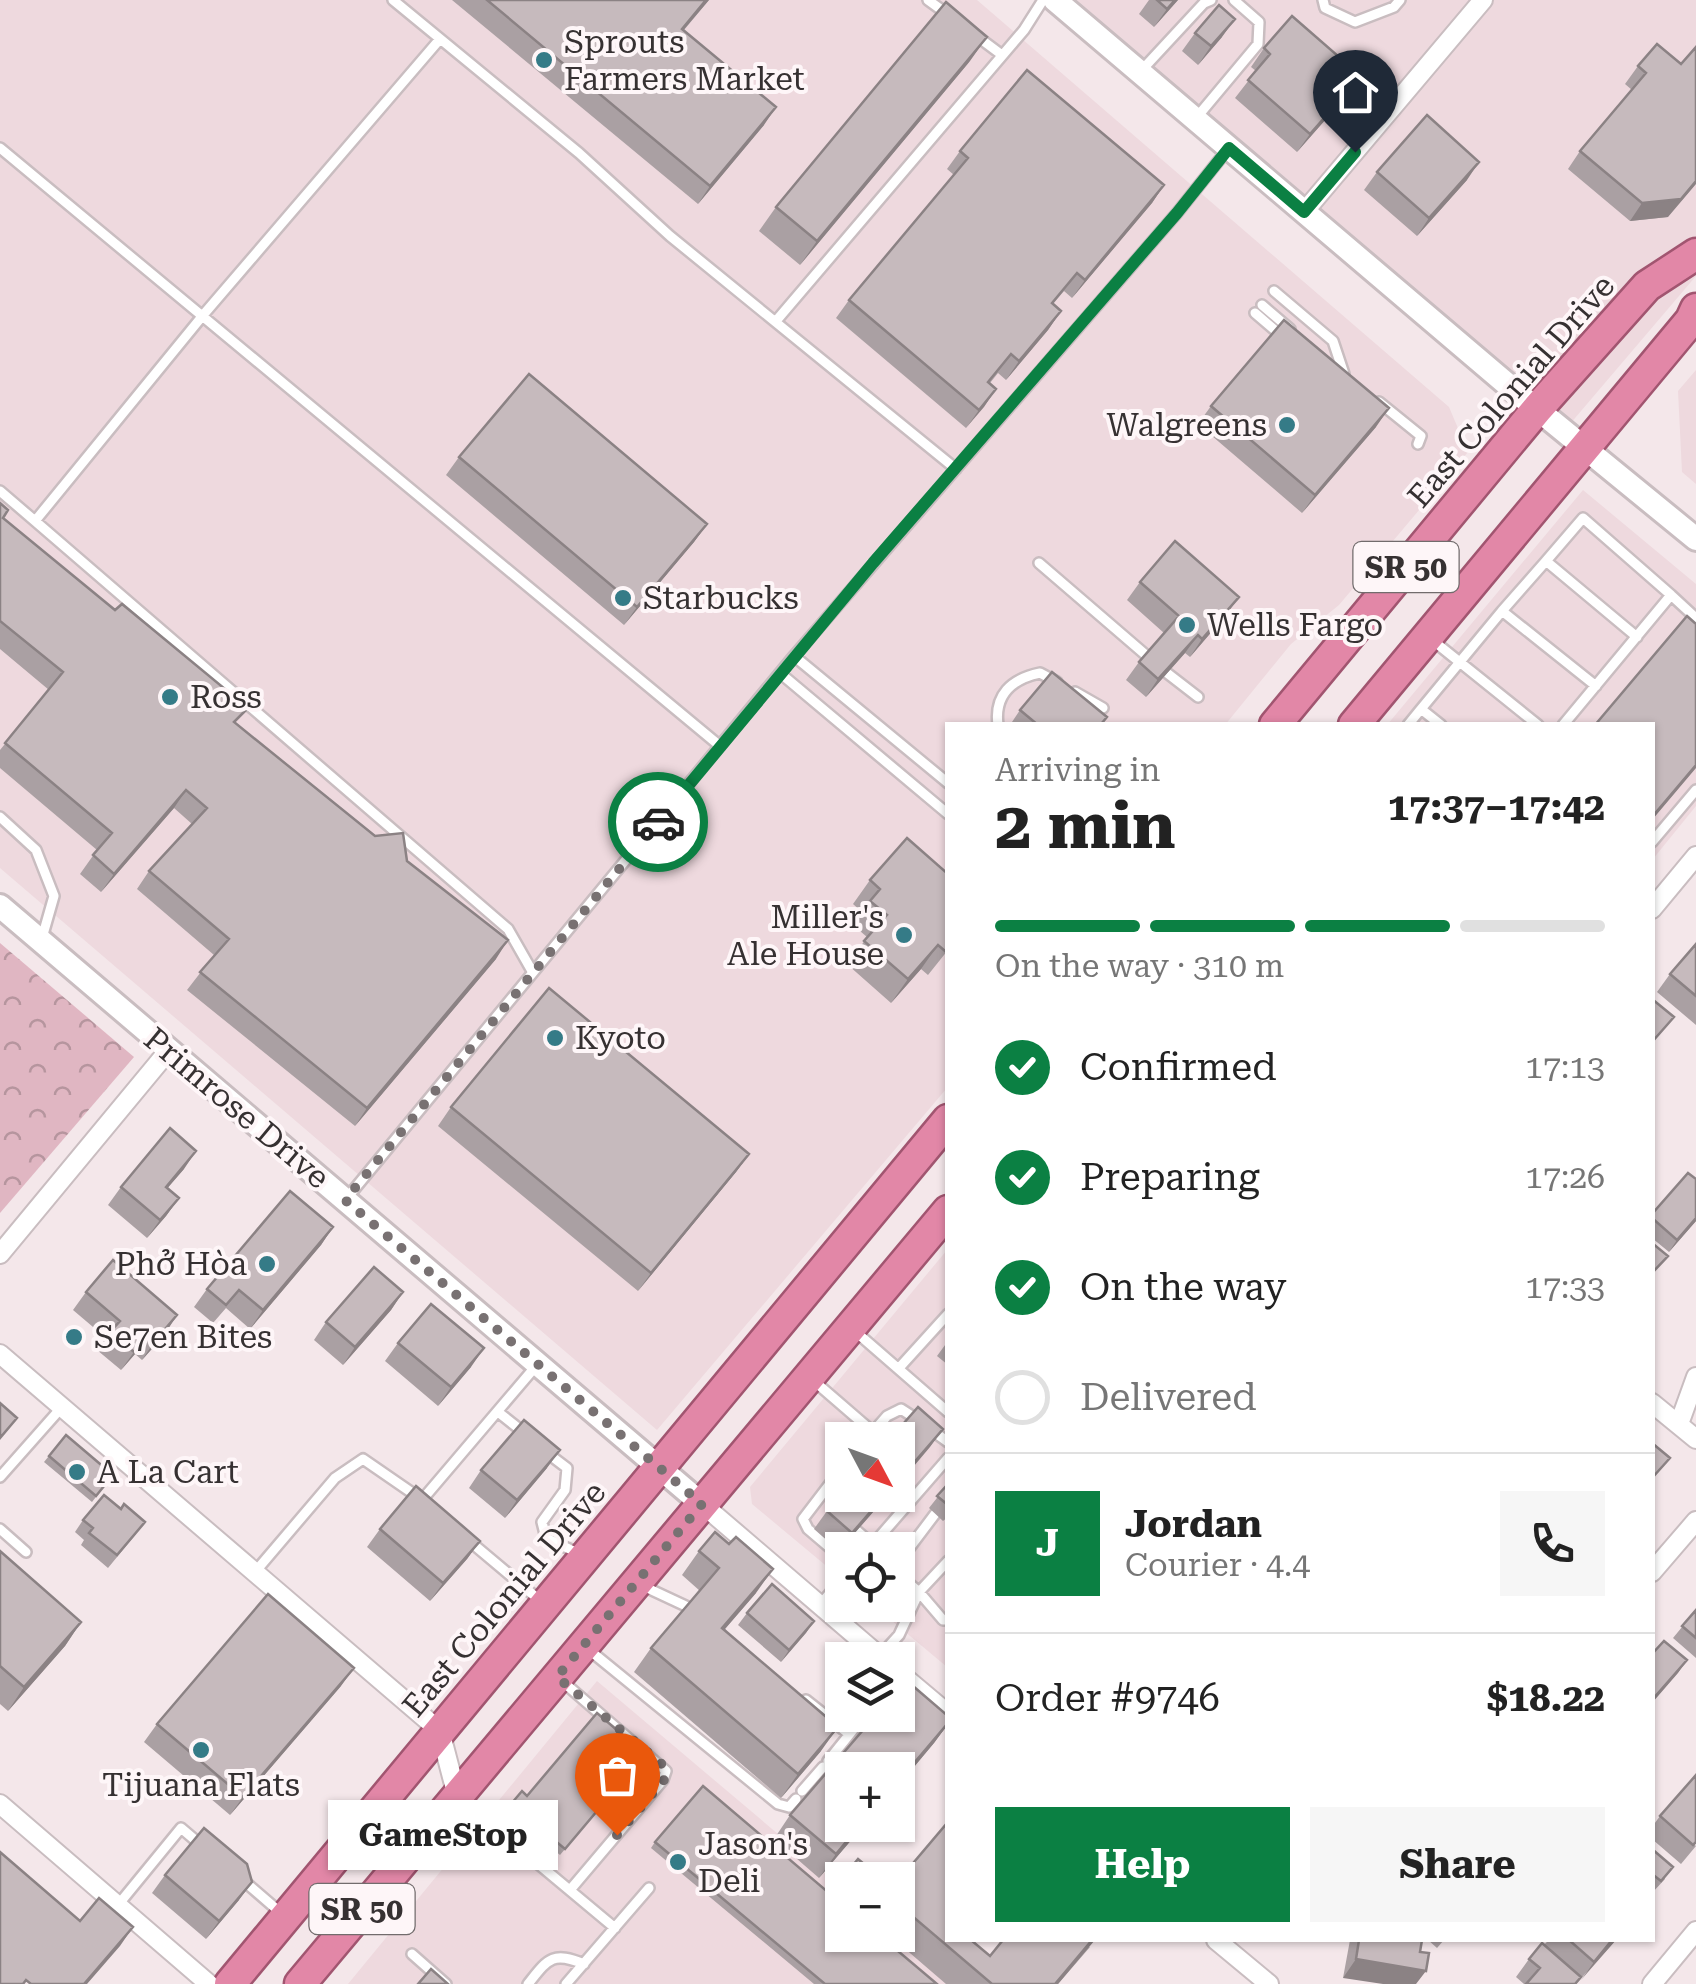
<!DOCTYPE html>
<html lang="en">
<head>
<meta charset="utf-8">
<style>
	body { margin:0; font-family:"Roboto Serif",serif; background:#f6f6f6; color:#222; height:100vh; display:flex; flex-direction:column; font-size:38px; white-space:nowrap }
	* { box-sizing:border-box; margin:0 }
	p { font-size:32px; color:#767676 }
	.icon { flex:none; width:55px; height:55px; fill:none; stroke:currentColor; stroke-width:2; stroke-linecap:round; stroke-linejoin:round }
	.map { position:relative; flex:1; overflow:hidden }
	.side { position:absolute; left:945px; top:722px; width:710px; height:1220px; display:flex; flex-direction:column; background:#fff; border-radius:0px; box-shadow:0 2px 8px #0004 }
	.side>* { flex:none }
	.needle { width:65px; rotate:131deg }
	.tools { position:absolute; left:825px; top:1422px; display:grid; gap:20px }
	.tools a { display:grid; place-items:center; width:90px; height:90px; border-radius:0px; background:#fff; box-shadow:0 2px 8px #0004; font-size:50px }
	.pin { position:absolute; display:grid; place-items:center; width:85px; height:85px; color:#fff; margin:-102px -42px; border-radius:50% 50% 50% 0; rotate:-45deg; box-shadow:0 0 10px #0007 }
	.pin .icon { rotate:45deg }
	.courier { position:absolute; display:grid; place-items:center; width:100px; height:100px; margin:-50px; border:8px solid #0b8043; border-radius:50%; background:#fff; color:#222; box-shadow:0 2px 12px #0007 }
	.bubble { position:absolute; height:70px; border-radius:0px; background:#fff; box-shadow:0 2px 8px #0004; font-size:32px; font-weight:700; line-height:70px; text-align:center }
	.headline em { font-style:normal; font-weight:700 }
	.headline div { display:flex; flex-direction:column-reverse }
	.headline { display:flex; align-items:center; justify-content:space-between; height:170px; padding:0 50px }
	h1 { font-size:65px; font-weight:700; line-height:75px }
	.bar { display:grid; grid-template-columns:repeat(4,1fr); gap:15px 10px; align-content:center; height:120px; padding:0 50px }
	.bar i { height:12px; border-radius:8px; background:#e0e0e0 }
	.bar .selected { background:#0b8043 }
	.bar p { grid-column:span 4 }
	.line { display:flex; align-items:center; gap:25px; padding:0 50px; border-top:2px solid #e0e0e0 }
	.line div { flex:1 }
	.round { display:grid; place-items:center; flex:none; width:105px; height:105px; border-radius:0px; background:#f6f6f6 }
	ol { padding:0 50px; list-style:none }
	li { display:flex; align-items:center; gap:30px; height:110px }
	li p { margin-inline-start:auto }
	li .icon { padding:10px; border-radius:50%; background:#0b8043; color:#fff; stroke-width:4 }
	li:last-child { color:#767676 }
	li i { width:55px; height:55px; border:5px solid #e0e0e0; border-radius:50% }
	.button { display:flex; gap:20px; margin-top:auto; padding:20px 50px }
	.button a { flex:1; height:115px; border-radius:0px; background:#0b8043; color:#fff; font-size:40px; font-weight:700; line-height:115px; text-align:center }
	.button a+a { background:#f6f6f6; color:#222 }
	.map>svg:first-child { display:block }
</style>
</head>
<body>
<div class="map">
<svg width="1696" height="1984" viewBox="0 0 1696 1984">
	<defs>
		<pattern id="park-crowns" width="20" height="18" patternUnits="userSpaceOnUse" patternTransform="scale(2.5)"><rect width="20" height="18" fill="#e0b6c2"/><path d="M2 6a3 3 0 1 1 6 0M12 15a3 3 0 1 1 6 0" fill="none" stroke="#b6959e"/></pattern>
	</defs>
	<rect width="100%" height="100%" fill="#f4e7ea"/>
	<path fill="#eed9de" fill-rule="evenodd" d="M0,0H977L1449,407L1468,452L1339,605L1291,644L1225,725H948L947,1088L657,1430L0,868Z
		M1056,0H1696V276L1564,431Z
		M1696,370V484L1682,472L1678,391Z
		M1583,490L1696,584V806L1653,859L1652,725H1387Z
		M947,1250V1667L873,1605H898V1550H842V1579L752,1504L750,1487ZM842,1440H898V1495H842Z
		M597,1681L842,1888V1935H898L956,1984H348Z"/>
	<path fill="url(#park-crowns)" d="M0,943L134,1057L0,1213Z"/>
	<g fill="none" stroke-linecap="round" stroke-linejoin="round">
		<defs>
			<path id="service" d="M393,0L579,153L670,236L956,469
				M928,0L950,16
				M1323,0L1325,8L1355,22L1394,7L1400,0
				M974,34L1002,55
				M1140,72L1204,3L1211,0
				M1197,117L1258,44L1259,22L1234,0
				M0,148L720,746
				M1274,291L1333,341L1344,374
				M1262,305L1290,329
				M1255,313L1283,337
				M776,321L1024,30L1043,0
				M1379,402L1421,436L1418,444
				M0,491L35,521L204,314L440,39
				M35,521L508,929L532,971
				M1546,561L1502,611L1596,686
				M1039,563L1147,656
				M1637,637L1546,561L1583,518L1671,595
				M1431,639L1538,725
				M794,656L948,783
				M780,673L948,814
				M1167,673L1198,697
				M1075,692L1103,708
				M998,725C994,695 1011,679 1040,673L1057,682
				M1408,725L1421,709
				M1441,725L1421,709L1502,611
				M1563,725L1671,595L1696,618
				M0,817L36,850L54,896L42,938
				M1652,842L1696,790
				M347,1198L794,656L1177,213L1228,149
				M856,1332L948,1412
				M899,1368L948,1314
				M814,1381L873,1432L866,1440
				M498,1412L527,1435
				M930,1429L948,1442
				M873,1432L887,1416L901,1409L918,1420
				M546,1452L567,1468L565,1490L542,1522L546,1538L582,1555
				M842,1468L803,1519L808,1529L842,1558
				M0,1477L62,1407
				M422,1500L536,1366
				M0,1529L26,1552
				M857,1531L872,1544
				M467,1539L543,1603
				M868,1550L948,1458
				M898,1563L935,1514
				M255,1572L335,1478L363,1459L421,1499
				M898,1574L919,1592L943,1620H948
				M643,1586L688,1607
				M820,1605L842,1579
				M588,1649L778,1804L789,1807L796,1799
				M880,1656L899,1635L919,1592L948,1561
				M562,1681L666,1771L663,1780L570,1890
				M806,1700L849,1734
				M828,1761L865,1715
				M802,1791L823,1767
				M463,1801L615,1928
				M244,1881L281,1913
				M118,1905L181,1828L201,1845
				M412,1954L446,1984
				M528,1984C548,1959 552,1951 584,1964
				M566,1984L649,1888"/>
			<path id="minor" d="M1304,212L1483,0
				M1652,909L1696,856
				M0,1254L169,1050
				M0,1354L440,1731L457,1796
				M1652,1403L1696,1439
				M1679,1424L1696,1377
				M702,1504L884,1660
				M1652,1572L1696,1521
				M898,1672L948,1714
				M0,1804L209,1984
				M1216,1940L1269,1984
				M1652,1984L1696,1931"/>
			<path id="tertiary" d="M1055,0L1515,391L1696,539
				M0,906L702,1504"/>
			<path id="trunk" d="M1275,725L1538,408L1647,286L1696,254
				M1354,725L1691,320L1696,309
				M230,1984L948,1120
				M300,1984L948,1211"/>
		</defs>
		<use href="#service" stroke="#c9bdc0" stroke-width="14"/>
		<use href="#minor" stroke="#c9bdc0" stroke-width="22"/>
		<use href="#tertiary" stroke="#c9bdc0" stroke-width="28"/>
		<use href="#trunk" stroke="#a15570" stroke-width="35"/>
		<use href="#service" stroke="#fff" stroke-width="9"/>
		<use href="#minor" stroke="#fff" stroke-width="18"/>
		<use href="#tertiary" stroke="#fff" stroke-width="22"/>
		<use href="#trunk" stroke="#e287a7" stroke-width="30"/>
	</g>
	<path fill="#aaa0a3" d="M452,0H709L684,30L764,125L698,204Z
		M1149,0H1178L1154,27L1139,14Z
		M1195,33L1222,37L1198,65L1182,51Z
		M1264,48L1348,94L1297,152L1235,98L1256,71L1251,67Z
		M970,61L800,265L759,231L776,207Z
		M1681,64L1668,217L1630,221L1568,169L1580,151L1632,90L1625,84L1638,66Z
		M960,151L1164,185L1152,203L1072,298L1064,291L1053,304L1061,311L1048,330L1006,380L998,373L990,383L996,389L966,428L836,318L849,300L954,175L947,169Z
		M1377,172L1467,180L1417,236L1364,190Z
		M1211,406L1376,427L1302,513L1198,424Z
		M459,457L707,524L694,542L624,625L446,475Z
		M0,503L3,518L237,724L407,861L496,959L355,1126L187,990L214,955L137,889L149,871L192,824L174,808L101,892L80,874L97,850L0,768V750L49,690L0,649Z
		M1140,582L1226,615L1190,657L1185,653L1146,697L1126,680L1139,662L1164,633L1127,600Z
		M1020,710L1102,724L1104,725H1010Z
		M948,874V950L928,975L921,969L891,1003L848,965L867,937L853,925L862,912L853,904L870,880Z
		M1696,944V1025L1657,992L1670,974Z
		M451,1107L749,1154L736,1172L638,1291L438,1126Z
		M184,1169L167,1188L179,1198L166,1216L147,1238L108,1205L121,1187Z
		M1652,1214L1696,1221L1669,1252L1652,1238Z
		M333,1227L321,1245L250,1329L226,1308L213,1323L194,1307L207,1289Z
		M86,1292L165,1334L142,1360L135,1354L121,1370L97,1350L106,1338L73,1310Z
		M403,1292L391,1310L343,1365L314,1340L326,1322Z
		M948,1341V1365L937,1356Z
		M398,1343L471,1367L438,1406L385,1361Z
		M66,1435L113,1475L92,1502L44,1462Z
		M547,1468L505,1518L469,1488L481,1470Z
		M948,1484V1517L943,1521L929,1508Z
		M888,1495L839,1551L814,1529L827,1511Z
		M83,1520L136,1534L108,1568L81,1545L84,1540L75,1532Z
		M380,1529L480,1541L467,1559L430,1601L367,1547Z
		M0,1551L81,1622L65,1646L8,1711L0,1704Z
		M699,1551L756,1593L725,1629L821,1751L781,1798L634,1672L651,1648L700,1591L682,1575Z
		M1696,1610V1658L1673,1638Z
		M747,1613L814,1621L781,1662L738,1625Z
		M341,1686L230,1815L144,1742L157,1724Z
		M948,1724L934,1743L898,1786V1770L864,1825L819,1878L774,1839L790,1815Z
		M645,1754L560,1855L507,1810L522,1791L527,1796Z
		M1660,1816L1696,1846L1681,1864L1652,1839V1827Z
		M655,1842L937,1984H814L651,1848Z
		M1652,1849L1665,1879L1652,1893Z
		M165,1875L239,1900L206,1939L152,1893Z
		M844,1876L883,1880H842V1894L835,1888Z
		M898,1881L948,1940L990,1956L1090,1947L1058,1984H946L889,1935H898Z
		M1350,1940H1422L1420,1952L1343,1978Z
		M1428,1940H1444L1437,1948Z
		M1549,1940H1616L1576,1984H1524L1516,1977L1529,1959Z"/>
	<path fill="#8b8284" d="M706,0H709L669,47L682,29Z
		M1175,0H1178L1154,27L1167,9Z
		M1235,19L1222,37L1198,65L1211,46Z
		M987,37L970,61L800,265L817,241Z
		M1361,76L1348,94L1297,152L1310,134Z
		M776,107L764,125L698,204L710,186Z
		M1479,162L1467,180L1417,236L1429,218Z
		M1696,181V184L1668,217L1630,221L1642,203Z
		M1164,185L1152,203L1072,298L1085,280Z
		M1061,311L1048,330L1006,380L1019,361Z
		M996,389L984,407L966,428L979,410Z
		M1389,408L1376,427L1302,513L1315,495Z
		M707,524L694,542L624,625L637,607Z
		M1239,597L1226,615L1190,657L1202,639Z
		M1198,635L1185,653L1146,697L1158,679Z
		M1696,765V768L1652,820V817Z
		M186,790L174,808L101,892L114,874Z
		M508,940L496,959L355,1126L367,1108Z
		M938,945L921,969L891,1003L908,979Z
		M196,1151L184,1169L153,1205L166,1187Z
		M749,1154L736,1172L638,1291L651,1273Z
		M179,1198L166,1216L147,1238L160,1220Z
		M1696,1218V1221L1669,1252L1677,1240Z
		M333,1227L321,1245L250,1329L263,1310Z
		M403,1292L391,1310L343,1365L355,1347Z
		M177,1315L165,1334L142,1360L154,1342Z
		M148,1336L135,1354L121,1370L134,1352Z
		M484,1348L471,1367L438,1406L451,1387Z
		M943,1429L930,1447L898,1485V1481Z
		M560,1450L547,1468L505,1518L517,1500Z
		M885,1495H888L839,1551L852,1533Z
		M480,1541L467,1559L430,1601L443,1583Z
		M773,1569L756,1593L705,1652L722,1628Z
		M814,1621L806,1633L781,1662L789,1650Z
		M81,1622L65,1646L8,1711L24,1687Z
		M1687,1660L1678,1673L1652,1703V1700Z
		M354,1668L341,1686L230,1815L243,1797Z
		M948,1724L934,1743L898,1786V1782Z
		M838,1727L821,1751L781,1798L798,1774Z
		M860,1825H864L819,1878L836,1854Z
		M252,1882L239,1900L206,1939L219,1921Z
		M133,1927L120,1946L87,1984H84Z
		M1092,1940H1095L1058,1984H1055Z
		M1612,1940H1616L1581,1980L1594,1962Z
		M1356,1959L1426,1971L1416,1984H1383L1343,1978Z"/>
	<path fill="#c6babd" stroke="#8b8284" stroke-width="2.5" d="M487,0H706L682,29L776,107L710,186Z
		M1157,0H1175L1167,9Z
		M946,2L987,37L817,241L776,207Z
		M1219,5L1235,19L1211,46L1195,33Z
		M1292,16L1361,76L1310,134L1248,80L1270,54L1264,48Z
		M1657,44L1681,64L1696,47V181L1681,199L1642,203L1580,151L1646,73L1638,66Z
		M1027,70L1164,185L1085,280L1077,273L1052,303L1061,311L1019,361L1011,354L988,382L996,389L979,410L849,300L968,158L960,151Z
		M1427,115L1479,162L1429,218L1377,172Z
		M1284,320L1389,408L1315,495L1211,406Z
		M529,374L707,524L637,607L459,457Z
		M0,503L8,510L3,518L115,610L122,604L248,708L234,722L375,836L403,833L407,861L508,940L367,1108L200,972L229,939L149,871L207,808L186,790L114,874L93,855L112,833L5,743L63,672L0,621Z
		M1175,541L1239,597L1202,639L1198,635L1158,679L1139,662L1179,616L1140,582Z
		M1687,616L1696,624V765L1652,817V725H1595Z
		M1052,672L1107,717L1102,723L1104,725H1038L1020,710Z
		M907,838L948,874V948L945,951L938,945L908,979L864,941L887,915L870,901L880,889L870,880Z
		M1696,944V996L1670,974Z
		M549,988L749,1154L651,1273L451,1107Z
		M1652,999L1674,1017L1652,1042Z
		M170,1128L196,1151L166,1187L179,1198L160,1220L121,1187Z
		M1688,1173L1696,1179V1218L1677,1240L1652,1218V1214Z
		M290,1191L333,1227L263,1310L239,1290L226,1305L207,1289Z
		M1652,1243L1668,1256L1652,1273Z
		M113,1260L177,1315L154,1342L148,1336L134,1352L110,1332L120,1321L86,1292Z
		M374,1267L403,1292L355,1347L326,1322Z
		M431,1304L484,1348L451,1387L398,1343Z
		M0,1403L17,1418L0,1438Z
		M918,1407L943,1429L898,1481V1440H889Z
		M524,1420L560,1450L517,1500L481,1470Z
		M66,1435L113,1475L96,1496L49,1456Z
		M1652,1443L1670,1458L1652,1478Z
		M948,1484V1505L937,1496Z
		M416,1486L480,1541L443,1583L380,1529Z
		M842,1493V1495H885L852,1533L827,1511Z
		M104,1495L121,1509L124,1504L145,1522L117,1555L89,1533L93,1528L83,1520Z
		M715,1532L729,1544L736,1537L773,1569L722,1628L838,1727L798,1774L651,1648L719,1568L699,1551Z
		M0,1551L81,1622L24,1687L0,1666Z
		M772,1584L814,1621L789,1650L747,1613Z
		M268,1594L354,1668L243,1797L157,1724Z
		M1696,1610V1638L1682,1626Z
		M1664,1641L1687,1660L1652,1700V1654Z
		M906,1680L948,1716V1723L898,1782V1770H842V1825H860L836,1854L790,1815L876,1715H898V1690Z
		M597,1713L645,1754L565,1849L511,1804L522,1791L527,1796Z
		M1696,1775V1842L1693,1845L1660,1816Z
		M703,1786L842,1904V1935H879L937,1984H825L655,1842Z
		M948,1822V1940H971L990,1956L1003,1940H1092L1055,1984H992L898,1904V1881Z
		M204,1828L247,1864L252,1882L219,1921L165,1875Z
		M1652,1849L1673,1867L1661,1881L1652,1874Z
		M0,1852L80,1921L99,1898L133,1927L84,1984H31L26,1980L23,1984H0Z
		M858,1859L883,1880H849L844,1876Z
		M1359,1940H1422L1420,1952L1429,1953L1426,1971L1356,1959Z
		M1569,1940H1612L1594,1962Z
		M1542,1943L1581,1977L1575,1984H1526L1540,1968L1529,1959Z
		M431,1969L448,1984H418Z"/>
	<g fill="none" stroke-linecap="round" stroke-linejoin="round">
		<path stroke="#787172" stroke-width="10" stroke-dasharray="0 18" d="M617,1835L664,1780V1766L557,1677L702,1504L345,1200L658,822"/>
		<path stroke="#0b8043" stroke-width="12" d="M658,822L873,563L1177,213L1229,148L1304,212L1355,152"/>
	</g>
	<g fill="#357b87" stroke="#fef6f8" stroke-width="4">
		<circle cx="544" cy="60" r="10"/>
		<circle cx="1287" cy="425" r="10"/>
		<circle cx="623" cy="598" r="10"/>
		<circle cx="1187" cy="625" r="10"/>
		<circle cx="170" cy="697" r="10"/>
		<circle cx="904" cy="935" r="10"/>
		<circle cx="555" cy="1038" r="10"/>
		<circle cx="267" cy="1264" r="10"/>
		<circle cx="74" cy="1337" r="10"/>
		<circle cx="77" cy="1472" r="10"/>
		<circle cx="201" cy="1750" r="10"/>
		<circle cx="678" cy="1862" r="10"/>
	</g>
	<g text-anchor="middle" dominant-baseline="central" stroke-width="8" stroke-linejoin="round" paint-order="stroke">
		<g fill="#fef6f8" stroke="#726c6d" stroke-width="2.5">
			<rect x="1353.5" y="542" width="105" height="50" rx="8"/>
			<rect x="309.5" y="1884" width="105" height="50" rx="8"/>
		</g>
		<g font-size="30" font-weight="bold" fill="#363132">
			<text x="1406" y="567">SR 50</text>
			<text x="362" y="1909">SR 50</text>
		</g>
		<g font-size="32" fill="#363132" stroke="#fef6f8" text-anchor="start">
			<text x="564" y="42">Sprouts<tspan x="564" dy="37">Farmers Market</tspan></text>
			<text x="1267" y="425" text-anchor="end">Walgreens</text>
			<text x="643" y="598">Starbucks</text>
			<text x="1207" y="625">Wells Fargo</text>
			<text x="190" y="697">Ross</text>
			<text x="884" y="917" text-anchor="end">Miller's<tspan x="884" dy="37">Ale House</tspan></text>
			<text x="575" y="1038">Kyoto</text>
			<text x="247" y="1264" text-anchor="end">Phở Hòa</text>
			<text x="94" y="1337">Se7en Bites</text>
			<text x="97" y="1472">A La Cart</text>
			<text x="201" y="1785" text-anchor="middle">Tijuana Flats</text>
			<text x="698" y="1844">Jason's<tspan x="698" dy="37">Deli</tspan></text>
		</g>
		<g font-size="32" fill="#363132" stroke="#fef6f8">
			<text transform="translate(1511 391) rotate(-49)">East Colonial Drive</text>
			<text transform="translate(237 1108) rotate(40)">Primrose Drive</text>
			<text transform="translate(504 1599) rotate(-50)">East Colonial Drive</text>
		</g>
	</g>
</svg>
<div class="tools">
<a><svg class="needle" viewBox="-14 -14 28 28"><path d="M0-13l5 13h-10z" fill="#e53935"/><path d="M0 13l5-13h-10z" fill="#767676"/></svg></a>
<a><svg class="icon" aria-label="locate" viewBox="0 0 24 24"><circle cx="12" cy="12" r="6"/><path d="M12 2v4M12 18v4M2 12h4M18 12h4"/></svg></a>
<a><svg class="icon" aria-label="layers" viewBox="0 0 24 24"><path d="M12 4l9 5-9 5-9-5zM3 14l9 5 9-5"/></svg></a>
<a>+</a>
<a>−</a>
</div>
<div class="pin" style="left:617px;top:1835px;background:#ea580c"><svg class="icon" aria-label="bag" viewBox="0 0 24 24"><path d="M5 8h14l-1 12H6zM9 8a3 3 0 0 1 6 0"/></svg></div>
<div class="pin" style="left:1355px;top:152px;background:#1f2937"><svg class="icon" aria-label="home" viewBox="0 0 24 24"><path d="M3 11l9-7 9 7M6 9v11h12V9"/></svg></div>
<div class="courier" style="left:658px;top:822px"><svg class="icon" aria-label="car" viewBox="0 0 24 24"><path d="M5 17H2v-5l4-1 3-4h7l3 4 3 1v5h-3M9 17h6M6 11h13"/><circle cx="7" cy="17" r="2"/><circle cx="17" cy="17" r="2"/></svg></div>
<div class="bubble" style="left:328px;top:1800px;width:230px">GameStop</div>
<section class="side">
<div class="headline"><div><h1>2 min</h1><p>Arriving in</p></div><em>17:37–17:42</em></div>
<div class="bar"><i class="selected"></i><i class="selected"></i><i class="selected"></i><i></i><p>On the way · 310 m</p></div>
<ol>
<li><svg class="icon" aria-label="check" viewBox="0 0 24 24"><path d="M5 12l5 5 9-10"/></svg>Confirmed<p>17:13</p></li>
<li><svg class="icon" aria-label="check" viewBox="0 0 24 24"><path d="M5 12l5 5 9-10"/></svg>Preparing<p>17:26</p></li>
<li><svg class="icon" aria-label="check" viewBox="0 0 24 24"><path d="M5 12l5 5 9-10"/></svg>On the way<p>17:33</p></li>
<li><i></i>Delivered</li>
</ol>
<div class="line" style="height:180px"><b class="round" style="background:#0b8043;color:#fff">J</b><div><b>Jordan</b><p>Courier · 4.4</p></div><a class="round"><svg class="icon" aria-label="phone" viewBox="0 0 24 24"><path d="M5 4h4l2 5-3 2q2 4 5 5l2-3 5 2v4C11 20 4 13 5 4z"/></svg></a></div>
<div class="line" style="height:130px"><div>Order #9746</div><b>$18.22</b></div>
<div class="button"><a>Help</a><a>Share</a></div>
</section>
</div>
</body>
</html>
